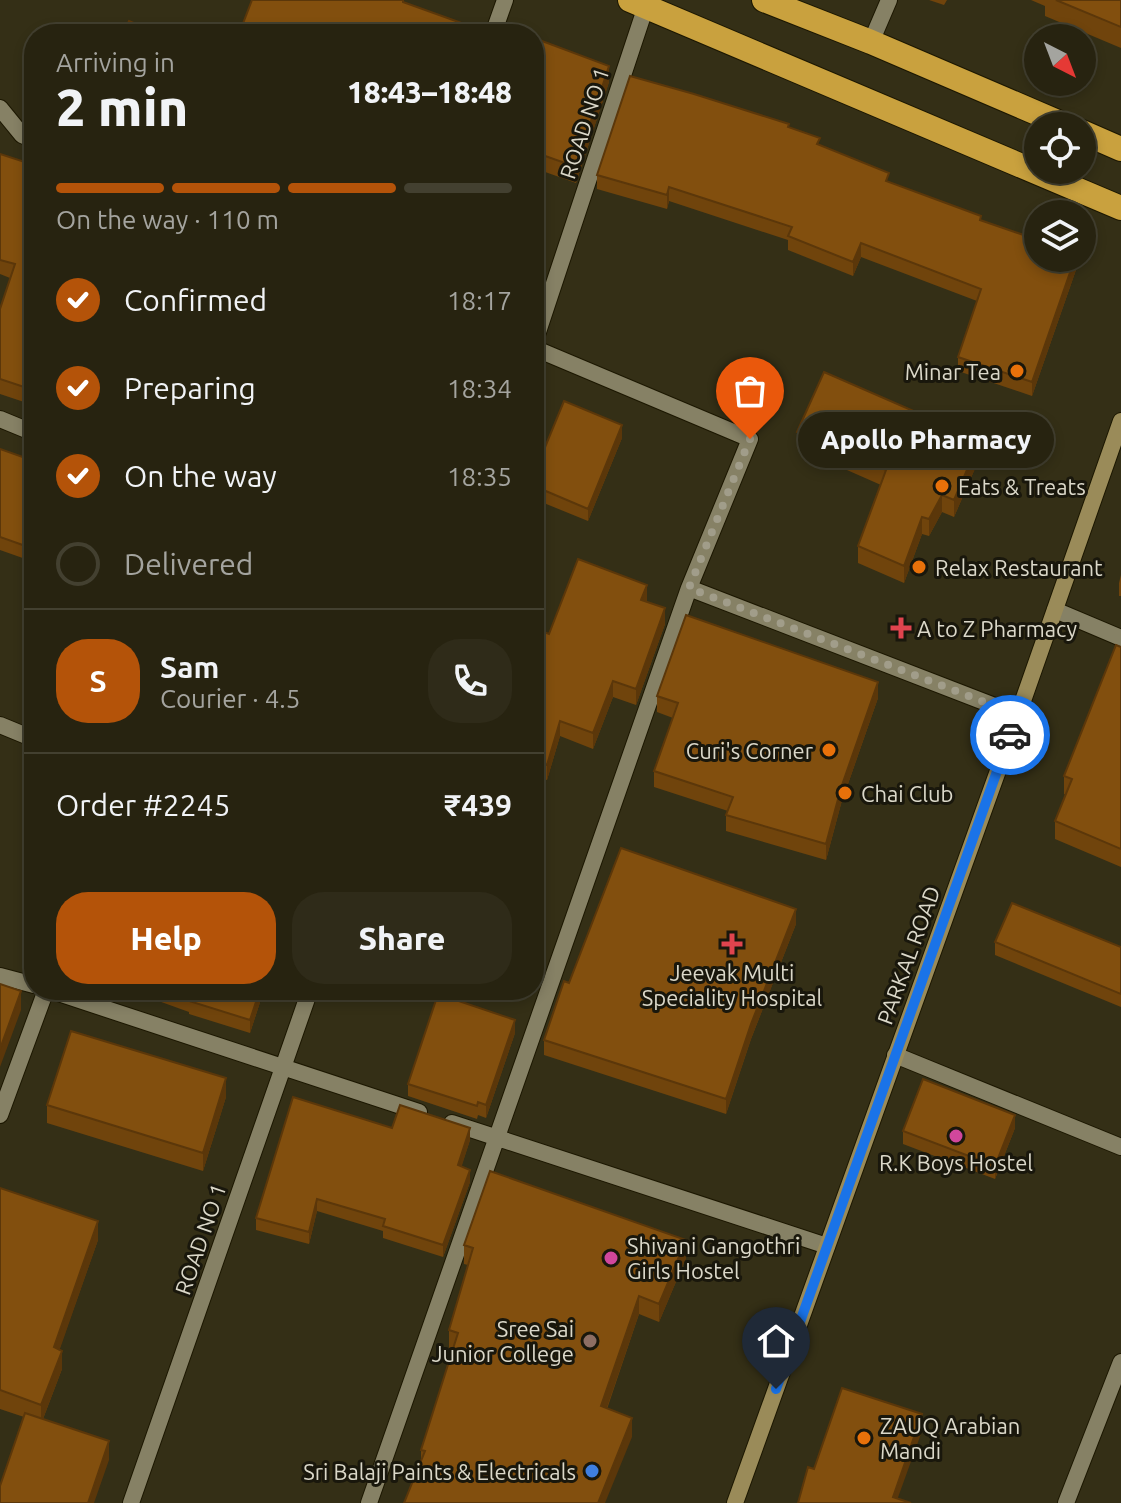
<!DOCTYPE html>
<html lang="en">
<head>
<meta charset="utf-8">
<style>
	body { margin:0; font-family:Ubuntu,sans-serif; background:#2f2b19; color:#f1f3f6; height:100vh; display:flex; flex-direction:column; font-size:30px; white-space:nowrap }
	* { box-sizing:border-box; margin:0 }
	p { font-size:26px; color:#a4a49f }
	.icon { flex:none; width:44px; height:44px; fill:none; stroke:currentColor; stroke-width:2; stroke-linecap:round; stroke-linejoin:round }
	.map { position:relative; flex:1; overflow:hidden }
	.drawer { position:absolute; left:24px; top:24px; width:520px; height:976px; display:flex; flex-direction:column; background:#272310; border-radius:32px; box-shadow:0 4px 12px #0003,0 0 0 2px #434030 }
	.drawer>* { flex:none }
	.needle { width:52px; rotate:138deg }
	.tools { position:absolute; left:1024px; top:24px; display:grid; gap:16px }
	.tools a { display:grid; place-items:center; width:72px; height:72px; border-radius:50%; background:#272310; box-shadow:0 4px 12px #0003,0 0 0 2px #434030; font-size:40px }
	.pin { position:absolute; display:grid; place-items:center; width:68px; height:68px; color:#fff; margin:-82px -34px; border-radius:50% 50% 50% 0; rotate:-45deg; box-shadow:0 0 8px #0007 }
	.pin .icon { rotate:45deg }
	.courier { position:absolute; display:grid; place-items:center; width:80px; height:80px; margin:-40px; border:6px solid #1a73e8; border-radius:50%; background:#fff; color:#222; box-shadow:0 2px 10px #0007 }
	.bubble { position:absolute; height:56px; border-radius:28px; background:#272310; box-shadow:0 4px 12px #0003,0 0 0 2px #434030; font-size:26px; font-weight:800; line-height:56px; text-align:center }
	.overview em { font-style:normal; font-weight:800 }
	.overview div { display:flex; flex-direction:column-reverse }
	.overview { display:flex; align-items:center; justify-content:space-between; height:136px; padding:0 32px }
	h1 { font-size:52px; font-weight:800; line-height:60px }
	.bar { display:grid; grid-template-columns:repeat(4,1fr); gap:12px 8px; align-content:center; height:96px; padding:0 32px }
	.bar i { height:10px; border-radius:6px; background:#434030 }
	.bar .on { background:#b45309 }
	.bar p { grid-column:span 4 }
	.line { display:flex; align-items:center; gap:20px; padding:0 32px; border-top:2px solid #434030 }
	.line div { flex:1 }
	.round { display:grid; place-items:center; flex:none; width:84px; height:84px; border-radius:32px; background:#2f2b19 }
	ol { padding:0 32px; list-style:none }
	li { display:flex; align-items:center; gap:24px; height:88px }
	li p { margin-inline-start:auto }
	li .icon { padding:8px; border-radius:50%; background:#b45309; color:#fff; stroke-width:4 }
	li:last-child { color:#a4a49f }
	li i { width:44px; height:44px; border:4px solid #434030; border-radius:50% }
	.primary-button { display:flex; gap:16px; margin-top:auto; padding:16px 32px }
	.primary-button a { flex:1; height:92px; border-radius:32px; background:#b45309; color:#fff; font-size:32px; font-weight:800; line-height:92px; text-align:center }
	.primary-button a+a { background:#2f2b19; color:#f1f3f6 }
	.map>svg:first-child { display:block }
</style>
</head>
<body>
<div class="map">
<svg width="1121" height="1503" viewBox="0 0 1121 1503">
	<rect width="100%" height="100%" fill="#342f16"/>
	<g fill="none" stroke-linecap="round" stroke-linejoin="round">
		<defs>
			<path id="street" d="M493,34L505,0
				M871,42L889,0
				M0,108L22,135L34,140
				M534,344L646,6
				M0,419L34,433
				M689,588L1018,715
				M1055,610L1121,638
				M0,725L34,739
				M0,976L34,985
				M49,990L419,1112
				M895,1055L1121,1147
				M0,1115L46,990
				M452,1123L827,1246
				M131,1503L310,990
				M369,1503L689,588L750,439L534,348
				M1066,1503L1121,1362"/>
			<path id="secondary" d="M735,1503L1018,715L1121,421"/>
			<path id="highway" d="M630,0L1121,208
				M764,0L871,42L1067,126
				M1082,132L1121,149"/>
		</defs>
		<use href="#street" stroke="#1c1701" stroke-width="18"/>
		<use href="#secondary" stroke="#1c1701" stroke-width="18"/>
		<use href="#highway" stroke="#1c1701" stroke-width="26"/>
		<use href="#street" stroke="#868165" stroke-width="16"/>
		<use href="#secondary" stroke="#9a8b59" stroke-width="16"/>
		<use href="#highway" stroke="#c9a13e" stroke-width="24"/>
	</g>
	<path fill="#70440c" d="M929,0H947L944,5Z
		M1031,0H1121V48L1045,16V6Z
		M534,38L609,82L576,183L534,168Z
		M789,128L889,182L981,221L1077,258V267L1032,396L958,371V357L977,301L861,257L853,276L788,250V240L669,201L667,209L597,189V175Z
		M0,154L34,165V370L24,402L0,394V309L10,278L0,274Z
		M797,432L980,457L954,517L942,512L929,536L922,534L904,583L858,563V546L881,485L797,448Z
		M622,438L588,521L534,499V474Z
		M0,449L34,461V562L0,550Z
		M1121,575V596H1119V583Z
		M647,601V602L665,624L636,705L613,697L593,749L560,736L547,780L534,777V628L549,634Z
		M1121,647V867L1055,839V821L1066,795L1064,794V776Z
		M657,696L878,698L841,804L826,860L726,831V815L728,811L654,787V771L673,718L657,712Z
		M796,924L751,1039L726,1114L544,1055V1040L569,983Z
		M995,942L1121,947V1007L995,955Z
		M128,990H264L250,1033L189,1014V1012Z
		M515,1033L486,1118L478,1115L477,1119L408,1096V1084Z
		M226,1097L203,1171L47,1123V1105Z
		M392,1128L470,1140L461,1167L470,1182L443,1257L383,1238V1231L317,1211L309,1244L256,1230V1218Z
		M1015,1128L995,1179L903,1144V1131Z
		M0,1188L98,1240L59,1350L62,1369L43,1419L109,1460L24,1417L0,1409Z
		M464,1245L686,1258L659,1322L639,1314L607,1409L632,1437L421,1461V1450L453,1350L449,1348V1330L468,1265L464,1264Z"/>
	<path fill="#5b370a" d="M609,66V82L576,183V167Z
		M669,187V201L667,209V195Z
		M861,243V257L853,276V262Z
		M1075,258H1077V267L1032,396V382Z
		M34,355V370L24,402V387Z
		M622,425V438L588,521V509Z
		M980,440V457L954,517V500Z
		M942,495V512L929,536V519Z
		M922,517V534L904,583V566Z
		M647,585V601L641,616V600Z
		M665,608V624L636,705V689Z
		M613,681V697L593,749V733Z
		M878,682V698L841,804L826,860V844L841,788Z
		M560,721V736L547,780V765Z
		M796,909V924L751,1039L726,1114V1099L751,1024Z
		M260,990H264L250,1033V1020Z
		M21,991V1010L0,1067V1049Z
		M515,1020V1033L486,1118V1105Z
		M226,1078V1097L203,1171V1153Z
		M1015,1115V1128L995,1179V1166Z
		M470,1128V1140L458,1178V1165Z
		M470,1170V1182L443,1257V1245Z
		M317,1199V1211L309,1244V1232Z
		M98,1221V1240L54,1366V1347Z
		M686,1240V1258L659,1322V1304Z
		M639,1296V1314L601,1425V1406Z
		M62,1351V1369L41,1424V1405Z
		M922,1414V1431L896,1503L893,1497Z
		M632,1418V1437L605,1503H598Z
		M109,1441V1460L94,1503H88Z"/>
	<path fill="#824f0e" stroke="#5b370a" stroke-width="2" d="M252,0H403V2L492,34H239Z
		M1056,0H1121V27Z
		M129,21L159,34H123Z
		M534,38L609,66L576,167L534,152Z
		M630,76L694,94L789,124L788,127L820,138L817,144L889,173L886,181L981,216L980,220L1038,240V258H1075L1032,382L958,357L981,289L861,243L853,262L788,236L792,227L669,187L667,195L597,175Z
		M0,154L34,165V355L24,387L0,379V309L15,264L0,260Z
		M824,372L980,440L954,500L942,495L929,519L922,517L904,566L858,546L886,470L797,432Z
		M564,401L622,425L588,509L534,486V474Z
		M0,449L34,461V549L0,537Z
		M578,559L647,585L641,600L665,608L636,689L613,681L593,733L560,721L547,765L534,761V628L549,634Z
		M686,615L878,682L841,788L826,844L726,815L733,797L654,771L678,703L657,696Z
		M1116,645L1121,647V849L1055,821L1072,779L1064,776Z
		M621,848L796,909L751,1024L726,1099L544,1040L564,981L569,983Z
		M1012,903L1121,947V994L995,942Z
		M0,984L21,991L0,1049Z
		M164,990H260L250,1020L189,1001L190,999Z
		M438,994L515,1020L486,1105L478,1102L477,1106L408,1084Z
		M71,1031L226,1078L203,1153L47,1105Z
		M923,1079L1015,1115L995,1166L903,1131Z
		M293,1097L392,1128L400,1105L470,1128L458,1165L470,1170L443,1245L383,1226L385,1219L317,1199L309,1232L256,1218Z
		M490,1171L686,1240L659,1304L639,1296L601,1406L632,1418L598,1503H404L425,1451L421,1450L458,1333L449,1330L473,1248L464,1245Z
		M0,1188L98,1221L54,1347L62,1351L41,1405L0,1390Z
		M842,1388L922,1414L893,1497L911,1503H798L808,1467L814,1469Z
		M25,1413L109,1441L88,1503H0V1486Z"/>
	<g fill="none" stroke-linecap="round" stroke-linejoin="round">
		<path stroke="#a19d8a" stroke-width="8" stroke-dasharray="0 14.4" d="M750,439L689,588L1018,715L1010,735"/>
		<path stroke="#1a73e8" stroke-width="10" d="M776,1389L1010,735"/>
	</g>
	<g fill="#e8710a" stroke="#19170c" stroke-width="3">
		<circle cx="1017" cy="371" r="8"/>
		<circle cx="942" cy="486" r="8"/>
		<circle cx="919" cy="567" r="8"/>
		<circle cx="829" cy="750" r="8"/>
		<circle cx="845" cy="793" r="8"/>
		<circle cx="864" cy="1438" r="8"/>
	</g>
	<g fill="#e0444e" stroke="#19170c" stroke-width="3">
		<path d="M897 616h8v8h8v8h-8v8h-8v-8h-8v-8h8z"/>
		<path d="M728 932h8v8h8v8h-8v8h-8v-8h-8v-8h8z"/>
	</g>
	<g fill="#d1479c" stroke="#19170c" stroke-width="3">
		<circle cx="956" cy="1136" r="8"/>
		<circle cx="611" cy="1258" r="8"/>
	</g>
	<circle fill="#8d6e63" stroke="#19170c" stroke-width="3" cx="590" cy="1341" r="8"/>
	<circle fill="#3f7fe0" stroke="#19170c" stroke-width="3" cx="592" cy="1471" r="8"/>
	<g text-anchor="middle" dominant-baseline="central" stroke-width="6" stroke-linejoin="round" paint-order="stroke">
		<g font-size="22" fill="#dbd8c9" stroke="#19170c">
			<text transform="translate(584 123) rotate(-72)">ROAD NO 1</text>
			<text transform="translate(908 955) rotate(-70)">PARKAL ROAD</text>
			<text transform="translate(200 1239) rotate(-71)">ROAD NO 1</text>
		</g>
		<g font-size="22" fill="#dbd8c9" stroke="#19170c" text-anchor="start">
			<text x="1001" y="371" text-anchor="end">Minar Tea</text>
			<text x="958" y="486">Eats &amp; Treats</text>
			<text x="935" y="567">Relax Restaurant</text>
			<text x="917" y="628">A to Z Pharmacy</text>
			<text x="813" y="750" text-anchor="end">Curi's Corner</text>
			<text x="861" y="793">Chai Club</text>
			<text x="732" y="972" text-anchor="middle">Jeevak Multi<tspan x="732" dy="25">Speciality Hospital</tspan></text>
			<text x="956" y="1162" text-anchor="middle">R.K Boys Hostel</text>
			<text x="627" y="1245">Shivani Gangothri<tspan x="627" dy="25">Girls Hostel</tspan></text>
			<text x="574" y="1328" text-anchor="end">Sree Sai<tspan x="574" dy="25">Junior College</tspan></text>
			<text x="880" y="1425">ZAUQ Arabian<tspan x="880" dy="25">Mandi</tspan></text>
			<text x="576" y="1471" text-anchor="end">Sri Balaji Paints &amp; Electricals</text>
		</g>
	</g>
</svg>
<div class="tools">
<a><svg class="needle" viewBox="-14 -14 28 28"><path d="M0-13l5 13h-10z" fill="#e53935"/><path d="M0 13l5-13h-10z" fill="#a4a49f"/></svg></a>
<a><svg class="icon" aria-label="locate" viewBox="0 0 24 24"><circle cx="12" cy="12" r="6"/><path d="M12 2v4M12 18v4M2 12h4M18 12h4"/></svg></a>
<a><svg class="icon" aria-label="layers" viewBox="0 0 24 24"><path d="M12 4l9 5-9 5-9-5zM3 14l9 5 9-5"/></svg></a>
</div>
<div class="pin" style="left:750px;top:439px;background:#ea580c"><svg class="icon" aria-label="bag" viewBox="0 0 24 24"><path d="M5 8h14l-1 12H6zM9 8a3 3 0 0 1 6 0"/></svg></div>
<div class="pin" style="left:776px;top:1389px;background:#1f2937"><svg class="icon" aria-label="home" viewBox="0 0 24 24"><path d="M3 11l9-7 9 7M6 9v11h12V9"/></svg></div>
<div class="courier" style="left:1010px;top:735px"><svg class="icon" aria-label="car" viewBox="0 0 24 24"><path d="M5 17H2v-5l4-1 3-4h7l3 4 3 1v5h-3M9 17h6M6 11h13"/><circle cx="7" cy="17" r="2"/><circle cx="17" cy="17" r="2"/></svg></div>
<div class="bubble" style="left:798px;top:412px;width:256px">Apollo Pharmacy</div>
<section class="drawer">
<div class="overview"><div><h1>2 min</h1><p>Arriving in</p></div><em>18:43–18:48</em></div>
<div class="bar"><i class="on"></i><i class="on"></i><i class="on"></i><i></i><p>On the way · 110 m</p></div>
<ol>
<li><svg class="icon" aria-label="check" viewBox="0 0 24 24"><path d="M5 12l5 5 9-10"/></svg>Confirmed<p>18:17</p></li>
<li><svg class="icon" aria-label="check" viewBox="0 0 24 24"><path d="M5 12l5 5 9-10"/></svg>Preparing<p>18:34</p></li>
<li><svg class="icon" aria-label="check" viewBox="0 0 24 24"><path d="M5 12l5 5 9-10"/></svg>On the way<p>18:35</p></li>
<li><i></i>Delivered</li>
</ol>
<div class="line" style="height:144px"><b class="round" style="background:#b45309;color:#fff">S</b><div><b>Sam</b><p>Courier · 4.5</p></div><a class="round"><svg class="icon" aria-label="phone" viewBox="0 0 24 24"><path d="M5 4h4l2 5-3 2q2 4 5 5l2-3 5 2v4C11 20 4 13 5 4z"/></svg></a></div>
<div class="line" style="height:104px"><div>Order #2245</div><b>₹439</b></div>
<div class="primary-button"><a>Help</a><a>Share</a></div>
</section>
</div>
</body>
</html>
